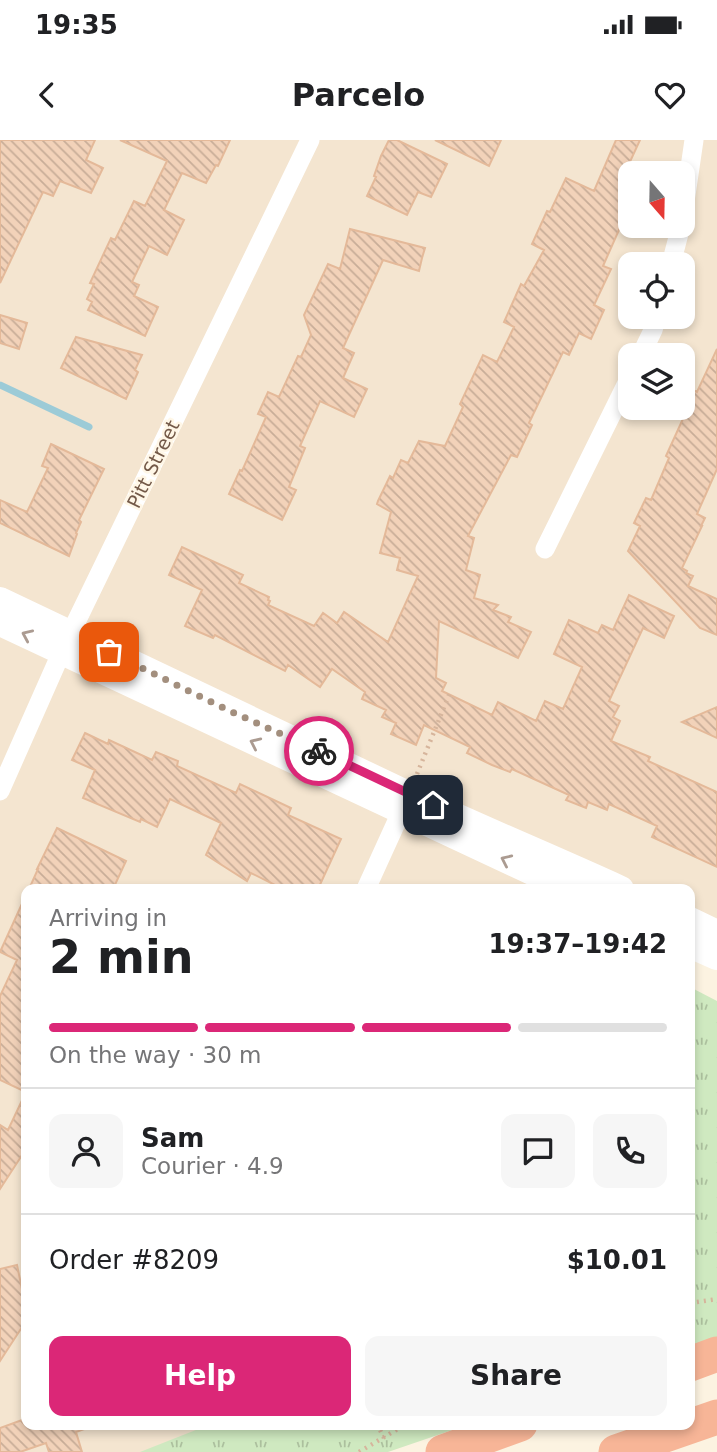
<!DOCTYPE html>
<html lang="en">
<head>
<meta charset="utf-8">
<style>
	body { margin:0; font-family:"DejaVu Sans",sans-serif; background:#f6f6f6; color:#202124; height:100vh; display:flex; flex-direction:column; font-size:26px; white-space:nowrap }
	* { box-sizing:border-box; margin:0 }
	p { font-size:23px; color:#757577 }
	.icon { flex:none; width:38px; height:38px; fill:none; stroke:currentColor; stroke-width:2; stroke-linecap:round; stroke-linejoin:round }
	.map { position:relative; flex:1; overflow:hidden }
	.sheet { position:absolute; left:21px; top:744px; width:674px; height:546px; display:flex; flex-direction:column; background:#fff; border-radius:14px; box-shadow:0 4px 10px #0003 }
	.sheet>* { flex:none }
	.needle { width:46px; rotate:160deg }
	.fabs { position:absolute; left:618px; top:21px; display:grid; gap:14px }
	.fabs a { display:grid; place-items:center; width:77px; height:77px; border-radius:14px; background:#fff; box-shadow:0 4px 10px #0003; font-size:35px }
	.pin { position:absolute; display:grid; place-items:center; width:60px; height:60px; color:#fff; margin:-30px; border-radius:14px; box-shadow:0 4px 10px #0006 }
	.courier { position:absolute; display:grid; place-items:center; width:70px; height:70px; margin:-35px; border:5px solid #db2777; border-radius:50%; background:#fff; color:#222; box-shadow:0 2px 9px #0007 }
	.summary em { font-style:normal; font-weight:600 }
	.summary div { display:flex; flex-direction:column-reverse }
	.summary { display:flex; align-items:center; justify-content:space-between; height:119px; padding:0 28px }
	h1 { font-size:46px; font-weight:600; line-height:52px }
	.bar { display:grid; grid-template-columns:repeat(4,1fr); gap:10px 7px; align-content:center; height:84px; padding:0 28px }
	.bar i { height:9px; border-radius:5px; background:#e0e0e0 }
	.bar .current { background:#db2777 }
	.bar p { grid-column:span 4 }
	.line { display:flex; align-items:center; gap:18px; padding:0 28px; border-top:2px solid #e0e0e0 }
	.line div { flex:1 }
	.round { display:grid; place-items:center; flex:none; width:74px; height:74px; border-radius:14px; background:#f6f6f6 }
	.primary-button { display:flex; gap:14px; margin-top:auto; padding:14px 28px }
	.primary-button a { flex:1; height:80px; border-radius:14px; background:#db2777; color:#fff; font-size:28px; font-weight:600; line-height:80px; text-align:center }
	.primary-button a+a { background:#f6f6f6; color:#202124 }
	.status { display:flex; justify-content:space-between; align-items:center; height:49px; padding:0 35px; background:#fff; direction:ltr }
	.status svg { height:19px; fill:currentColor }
	header { display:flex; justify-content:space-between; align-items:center; height:91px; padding:0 28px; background:#fff; font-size:32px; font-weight:600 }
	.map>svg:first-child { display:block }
</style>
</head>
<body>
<div class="status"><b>19:35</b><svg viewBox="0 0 49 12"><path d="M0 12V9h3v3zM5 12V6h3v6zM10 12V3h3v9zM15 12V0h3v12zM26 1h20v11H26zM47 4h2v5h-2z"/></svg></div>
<header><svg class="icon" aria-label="back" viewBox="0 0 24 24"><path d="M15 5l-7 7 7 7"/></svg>Parcelo<svg class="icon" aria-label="heart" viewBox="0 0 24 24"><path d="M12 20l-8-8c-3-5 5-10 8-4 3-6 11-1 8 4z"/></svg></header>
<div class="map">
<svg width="717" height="1312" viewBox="0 0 717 1312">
	<defs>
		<pattern id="park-tufts" width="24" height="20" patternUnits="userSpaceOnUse" patternTransform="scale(1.75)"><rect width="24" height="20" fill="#cfe9c0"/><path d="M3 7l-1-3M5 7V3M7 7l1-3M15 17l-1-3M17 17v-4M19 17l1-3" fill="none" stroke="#acc09e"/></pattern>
		<pattern id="building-back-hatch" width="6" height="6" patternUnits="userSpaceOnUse" patternTransform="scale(1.75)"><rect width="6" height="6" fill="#f2d2b9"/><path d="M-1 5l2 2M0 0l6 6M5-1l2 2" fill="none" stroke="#c8ad98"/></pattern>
	</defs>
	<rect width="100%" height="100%" fill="#fcf3e1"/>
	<path fill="#f4e5d0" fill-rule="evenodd" d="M0,0H717V827L690,815V749H26V1284L215,1285L149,1312H0ZM630,33H682V86H630ZM630,124H682V177H630ZM630,215H682V268H630Z"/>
	<path fill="url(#park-tufts)" d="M690,847L717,861V1197L690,1207Z
		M211,1284H467V1285L388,1312H140Z"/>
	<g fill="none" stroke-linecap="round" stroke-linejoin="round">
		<path stroke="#9ccbd7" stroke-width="7" d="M0,245L89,287"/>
	</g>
	<path fill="url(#building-back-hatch)" stroke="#e4b999" stroke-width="2" d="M0,0H95L86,20L103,28L91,53L60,41L53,56L43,52L0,143Z
		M120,0H230L218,26L216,25L206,43L182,33L164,70L184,80L167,115L149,106L132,142L139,145L134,156L158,167L145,196L88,170L92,162L87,159L94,144L90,143L111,98L115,100L134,61L145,66L167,21Z
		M389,0H397L447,24L431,57L418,52L407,75L367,56L376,37L374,36L381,16Z
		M435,0H501L489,26Z
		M616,0H640L622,39L630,42V65L603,126L611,129L594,165L604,170L591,199L579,193L569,215L563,212L529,283L532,285L517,317L511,315L468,396L474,398L466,430L480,435L474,458L498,465L493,470L511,477L508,482L531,492L518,518L439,481L436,538L446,543L442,551L492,575L498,562L536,581L545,561L563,569L582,527L554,514L569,480L598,493L602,485L613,490L629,455L674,476L664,498L643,488L609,561L619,566L613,577L620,581L611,601L650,617L648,621L717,652V727L652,697L657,686L609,664L607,670L588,662L586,668L566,660L569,655L512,629L510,632L492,625L467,613L470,607L424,585L416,605L391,594L396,583L382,577L386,570L362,559L365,552L332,529L320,547L288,525L285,531L215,495L213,498L185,486L202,450L169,435L182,407L243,435L239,443L269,457L268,460L270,461L268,465L314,486L323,473L337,483L344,472L388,502L418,436L397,430L400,418L380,413L391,372L377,364L378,361L390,336L393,338L401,320L408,323L419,301L445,306L463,267L460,264L483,215L497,222L514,187L504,182L521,144L524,146L544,110L532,104L547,71L550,72L566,38L594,51Z
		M350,89L425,108L422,118L419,131L383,120L343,208L354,213L343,238L367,249L354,277L320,261L300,306L305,308L289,347L296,350L282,380L229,354L240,330L242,331L266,277L258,274L268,252L279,257L298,216L301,217L311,195L304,175L328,124L340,129Z
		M0,175L27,183L19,209L0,203Z
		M76,197L142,215L135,230L138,232L126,259L61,228Z
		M717,209V329L697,374L705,378L701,386H702L682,428L687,431L686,433L693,436L688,446L717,459V495L700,488L628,411L640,386L634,383L646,358L651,360L669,318L666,316L687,270L682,268V266L691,249L697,252Z
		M51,304L104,329L79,380L81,382L76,393L77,394L69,416L0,383V360L27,372L48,328L42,326Z
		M717,567V598L682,582Z
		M85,593L108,604L109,600L152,620L156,612L178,621L177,626L236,653L240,644L291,668L288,675L341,699L318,749H283L251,733L247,741L206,715L221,683L170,659L157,687L141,679L140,682L83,658L95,630L72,620Z
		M57,688L126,721L113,749H29L38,729H37Z
		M26,755V1009L0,1049V985L8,990L26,952L0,940V856L17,820L0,812Z
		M17,1125L26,1168V1181L0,1221V1129Z
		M22,1280L24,1284H89L90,1287L76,1292L82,1312H49L46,1303L20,1312H0V1288Z"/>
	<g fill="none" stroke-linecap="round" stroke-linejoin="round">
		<path stroke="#d6b59c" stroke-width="4.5" stroke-dasharray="2 5" stroke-linecap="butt" d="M417,634L451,550
			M690,1163L717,1159
			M381,1284L379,1288L384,1298
			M359,1312L406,1284"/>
		<path stroke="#fff" stroke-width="19" d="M682,82L694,0
			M671,124L681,86
			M641,215L653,190L657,177
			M545,409L630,237
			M0,651L62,511L310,0
			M366,749L407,659"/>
		<path stroke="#fff" stroke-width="26" d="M0,460C136,525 272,590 408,654C478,687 551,717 621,749
			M0,483L568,749
			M690,780L717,793
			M690,805L717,817"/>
		<path stroke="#f7b597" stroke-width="35" d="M690,1224L717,1214
			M443,1312L520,1284
			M616,1312L717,1277"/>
	</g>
	<defs><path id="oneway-chevron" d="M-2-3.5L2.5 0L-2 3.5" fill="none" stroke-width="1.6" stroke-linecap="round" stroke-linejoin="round" transform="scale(1.75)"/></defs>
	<g stroke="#ab9b91">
		<use href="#oneway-chevron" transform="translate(27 495) rotate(-156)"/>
		<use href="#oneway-chevron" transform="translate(255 603) rotate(-155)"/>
		<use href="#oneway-chevron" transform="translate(506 720) rotate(-155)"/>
	</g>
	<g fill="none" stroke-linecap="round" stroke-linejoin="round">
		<path stroke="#a38f7e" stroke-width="7" stroke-dasharray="0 12.6" d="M109,512L230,571L319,611"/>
		<path stroke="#db2777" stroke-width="9" d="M319,611L433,665"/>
	</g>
	<g text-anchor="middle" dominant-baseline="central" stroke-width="5" stroke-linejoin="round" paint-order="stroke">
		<g font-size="19" fill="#735948" stroke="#fff7e7">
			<text transform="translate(153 324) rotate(-64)">Pitt Street</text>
		</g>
	</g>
</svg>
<div class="fabs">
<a><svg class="needle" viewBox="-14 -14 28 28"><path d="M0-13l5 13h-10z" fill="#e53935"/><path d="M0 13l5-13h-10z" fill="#757577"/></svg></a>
<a><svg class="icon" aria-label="locate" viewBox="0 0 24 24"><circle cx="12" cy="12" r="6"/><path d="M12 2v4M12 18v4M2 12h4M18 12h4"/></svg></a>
<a><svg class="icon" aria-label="layers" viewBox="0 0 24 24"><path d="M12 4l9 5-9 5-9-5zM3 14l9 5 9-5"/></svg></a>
</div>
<div class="pin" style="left:109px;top:512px;background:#ea580c"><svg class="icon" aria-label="bag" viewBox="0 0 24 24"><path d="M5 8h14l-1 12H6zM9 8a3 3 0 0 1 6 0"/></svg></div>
<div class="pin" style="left:433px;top:665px;background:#1f2937"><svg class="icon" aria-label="home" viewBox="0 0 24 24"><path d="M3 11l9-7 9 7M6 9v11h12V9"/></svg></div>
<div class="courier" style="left:319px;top:611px"><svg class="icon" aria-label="bike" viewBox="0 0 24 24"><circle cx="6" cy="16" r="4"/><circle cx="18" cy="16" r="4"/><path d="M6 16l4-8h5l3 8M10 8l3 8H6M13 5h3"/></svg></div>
<section class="sheet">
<div class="summary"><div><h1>2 min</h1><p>Arriving in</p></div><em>19:37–19:42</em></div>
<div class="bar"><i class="current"></i><i class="current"></i><i class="current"></i><i></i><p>On the way · 30 m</p></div>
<div class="line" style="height:126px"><a class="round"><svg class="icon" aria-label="person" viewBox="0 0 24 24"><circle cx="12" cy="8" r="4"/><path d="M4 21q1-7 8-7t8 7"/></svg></a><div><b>Sam</b><p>Courier · 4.9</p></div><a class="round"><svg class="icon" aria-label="chat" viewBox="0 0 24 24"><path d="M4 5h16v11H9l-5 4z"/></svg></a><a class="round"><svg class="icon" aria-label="phone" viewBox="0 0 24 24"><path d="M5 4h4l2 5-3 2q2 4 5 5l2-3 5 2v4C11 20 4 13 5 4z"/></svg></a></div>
<div class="line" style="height:91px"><div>Order #8209</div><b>$10.01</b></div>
<div class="primary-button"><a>Help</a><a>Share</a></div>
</section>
</div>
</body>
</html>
